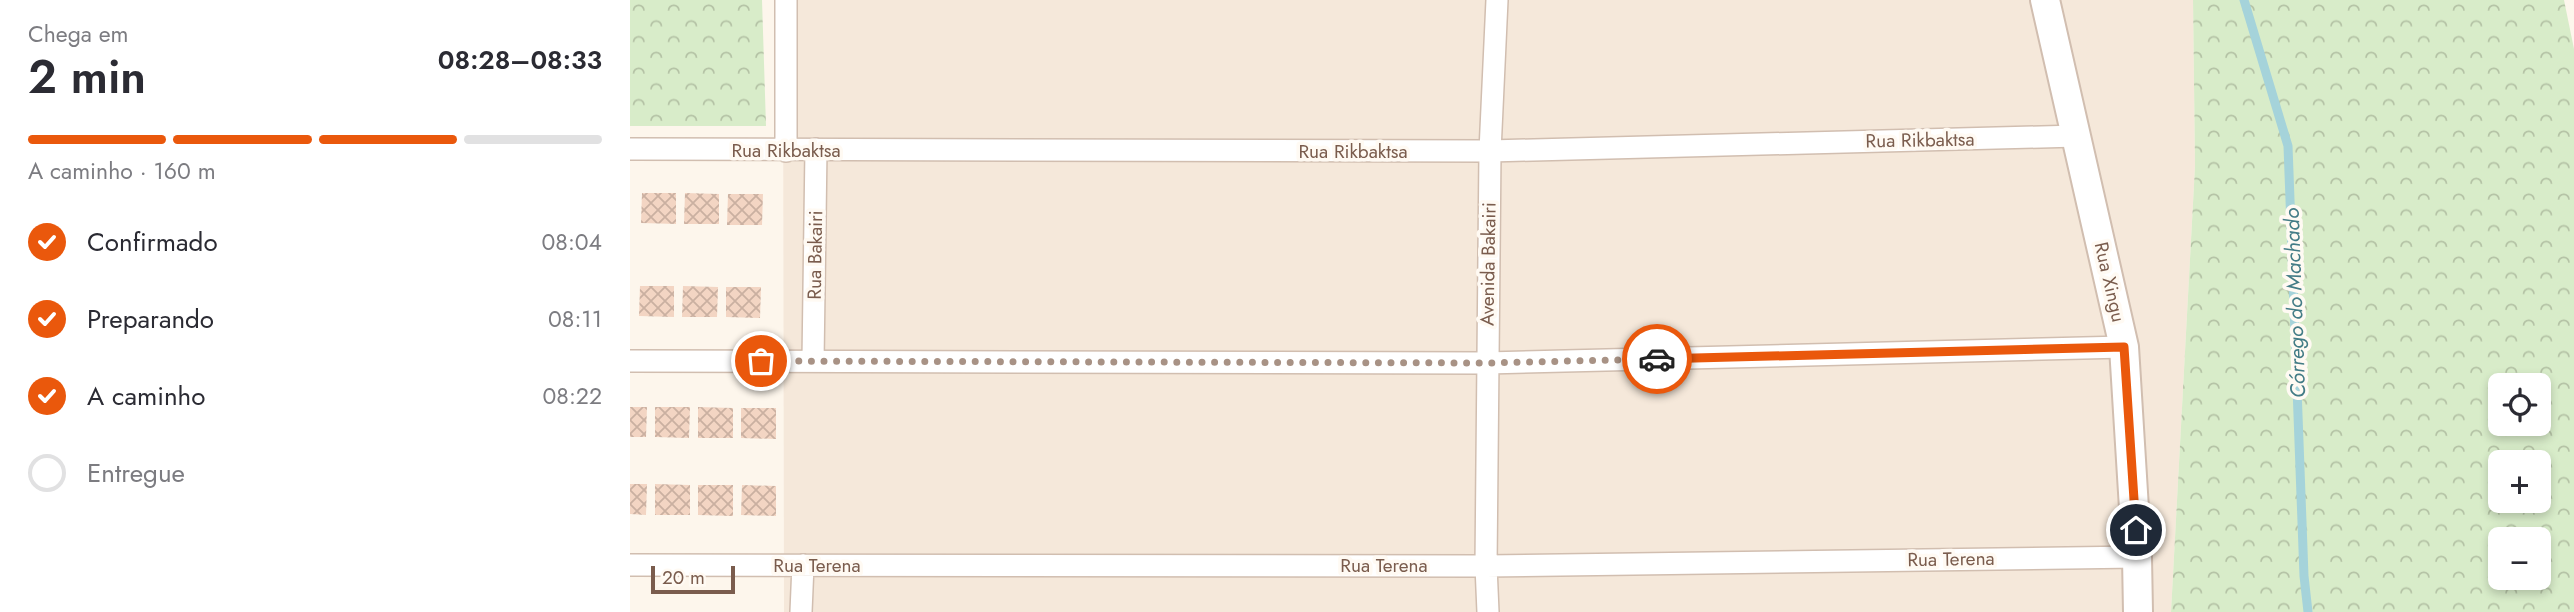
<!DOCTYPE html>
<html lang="pt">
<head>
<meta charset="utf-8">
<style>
	body { margin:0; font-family:Jost,sans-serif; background:#f7f7f7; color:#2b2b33; height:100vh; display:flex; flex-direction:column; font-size:26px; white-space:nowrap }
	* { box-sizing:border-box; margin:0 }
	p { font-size:23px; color:#7c7c81 }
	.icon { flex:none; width:38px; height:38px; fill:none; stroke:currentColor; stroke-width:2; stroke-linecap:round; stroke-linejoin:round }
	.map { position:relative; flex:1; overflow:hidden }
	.panel { display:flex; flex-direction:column; background:#fff; width:630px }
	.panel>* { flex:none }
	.buttons { position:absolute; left:1858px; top:373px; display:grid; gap:14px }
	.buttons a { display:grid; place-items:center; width:63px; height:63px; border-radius:10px; background:#fff; box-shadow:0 4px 10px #0003; font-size:35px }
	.scale { position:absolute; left:21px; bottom:18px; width:84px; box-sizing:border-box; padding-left:7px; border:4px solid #7a5c4d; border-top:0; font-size:19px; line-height:24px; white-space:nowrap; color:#7a5c4d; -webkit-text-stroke:5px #fffaf3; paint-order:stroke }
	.pin { position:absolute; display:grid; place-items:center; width:60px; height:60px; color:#fff; margin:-30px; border:4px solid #fff; border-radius:50%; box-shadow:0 2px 7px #0007 }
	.courier { position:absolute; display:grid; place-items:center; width:70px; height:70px; margin:-35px; border:5px solid #ea580c; border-radius:50%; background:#fff; color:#222; box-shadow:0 2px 9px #0007 }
	.overview em { font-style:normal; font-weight:600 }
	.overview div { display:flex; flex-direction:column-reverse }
	.overview { display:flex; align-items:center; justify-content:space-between; height:119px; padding:0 28px }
	h1 { font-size:46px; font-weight:600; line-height:52px }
	.bar { display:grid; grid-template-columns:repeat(4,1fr); gap:10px 7px; align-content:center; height:84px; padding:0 28px }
	.bar i { height:9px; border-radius:5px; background:#e1e1e2 }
	.bar .current { background:#ea580c }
	.bar p { grid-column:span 4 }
	ol { padding:0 28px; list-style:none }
	li { display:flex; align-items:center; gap:21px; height:77px }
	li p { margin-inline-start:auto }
	li .icon { padding:7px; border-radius:50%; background:#ea580c; color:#fff; stroke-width:4 }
	li:last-child { color:#7c7c81 }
	li i { width:38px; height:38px; border:4px solid #e1e1e2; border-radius:50% }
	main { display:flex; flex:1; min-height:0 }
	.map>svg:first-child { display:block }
</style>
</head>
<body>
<main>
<section class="panel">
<div class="overview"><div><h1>2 min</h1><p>Chega em</p></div><em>08:28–08:33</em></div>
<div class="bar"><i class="current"></i><i class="current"></i><i class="current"></i><i></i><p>A caminho · 160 m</p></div>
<ol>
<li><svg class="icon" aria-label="check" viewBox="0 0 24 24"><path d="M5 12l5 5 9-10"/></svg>Confirmado<p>08:04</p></li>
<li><svg class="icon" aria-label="check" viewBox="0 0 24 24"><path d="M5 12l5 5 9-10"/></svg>Preparando<p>08:11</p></li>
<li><svg class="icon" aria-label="check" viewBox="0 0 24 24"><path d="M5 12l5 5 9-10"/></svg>A caminho<p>08:22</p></li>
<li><i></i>Entregue</li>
</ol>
</section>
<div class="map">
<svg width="1944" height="612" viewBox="0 0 1944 612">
	<defs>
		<pattern id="forest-crowns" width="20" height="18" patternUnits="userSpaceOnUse" patternTransform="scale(1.75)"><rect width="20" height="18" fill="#d8ecc9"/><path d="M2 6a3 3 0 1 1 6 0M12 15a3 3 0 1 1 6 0" fill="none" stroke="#b4c2a5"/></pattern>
		<pattern id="building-cross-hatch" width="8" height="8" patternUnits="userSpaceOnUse" patternTransform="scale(1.75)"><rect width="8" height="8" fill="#f3d5c3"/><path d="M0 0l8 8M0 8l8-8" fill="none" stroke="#cab0a1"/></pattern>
	</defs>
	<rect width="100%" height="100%" fill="#fdf6ec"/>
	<path fill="#f5e8da" d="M153,0H1563L1565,166L1541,612H154Z"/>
	<path fill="url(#forest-crowns)" fill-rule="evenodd" d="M0,0H132L136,126H0Z
		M1563,0H1934L1944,49V612H1541L1565,166ZM1871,385H1909V424H1871ZM1871,462H1909V500H1871ZM1871,539H1909V578H1871Z"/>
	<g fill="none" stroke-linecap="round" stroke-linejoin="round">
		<path stroke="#a5d3da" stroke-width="9" d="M1614,0L1658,146L1674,576L1678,612"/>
	</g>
	<path fill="url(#building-cross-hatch)" d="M12,193H46V224L11,223Z
		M55,193L89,194V224H54Z
		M98,194H133L132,225H97Z
		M10,286H44V317L9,316Z
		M53,286L88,287L87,317H52Z
		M96,287H131L130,318L96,317Z
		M0,407H17L16,437H0Z
		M25,407H60L59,438L25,437Z
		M68,407L103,408V438H68Z
		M111,408H146V439L111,438Z
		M0,484H17L16,515L0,514Z
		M25,484L60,485V515H25Z
		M68,485H103V516L68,515Z
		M112,485L146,486V516L111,515Z"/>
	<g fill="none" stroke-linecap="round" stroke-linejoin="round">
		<defs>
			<path id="minor" d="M156,0V151
				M0,149L860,151L1447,136
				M0,361L857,363L1494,347
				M183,361L186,149
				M0,565L856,566L1507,557
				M171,612L173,565
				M858,612L856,566L860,151L867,0"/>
			<path id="tertiary" d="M1415,0L1494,347L1507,557L1508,612"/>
		</defs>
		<use href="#minor" stroke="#d1beb0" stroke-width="24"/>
		<use href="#tertiary" stroke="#d1beb0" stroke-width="32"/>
		<use href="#minor" stroke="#fff" stroke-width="21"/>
		<use href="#tertiary" stroke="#fff" stroke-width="28"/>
	</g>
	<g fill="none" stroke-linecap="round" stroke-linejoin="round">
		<path stroke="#a89285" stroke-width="7" stroke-dasharray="0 12.6" d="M131,361L857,363L1027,359"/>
		<path stroke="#ea580c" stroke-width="9" d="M1027,359L1494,347L1506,530"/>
	</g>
	<g text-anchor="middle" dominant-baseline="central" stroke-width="7" stroke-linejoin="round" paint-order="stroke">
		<g font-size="19" fill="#7a5c4d" stroke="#fffaf3">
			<text transform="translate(1290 140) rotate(-1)">Rua Rikbaktsa</text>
			<text x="156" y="150">Rua Rikbaktsa</text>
			<text x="723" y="151">Rua Rikbaktsa</text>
			<text transform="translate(185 255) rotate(-89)">Rua Bakairi</text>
			<text transform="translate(858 264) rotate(-89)">Avenida Bakairi</text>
			<text transform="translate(1480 282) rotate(77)">Rua Xingu</text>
			<text transform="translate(1321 559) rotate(-1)">Rua Terena</text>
			<text x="187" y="565">Rua Terena</text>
			<text x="754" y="565">Rua Terena</text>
		</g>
		<g font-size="21" font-style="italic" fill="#437c86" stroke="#fffaf3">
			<text transform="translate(1665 303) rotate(-92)">Córrego do Machado</text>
		</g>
	</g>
</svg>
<div class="buttons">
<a><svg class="icon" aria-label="locate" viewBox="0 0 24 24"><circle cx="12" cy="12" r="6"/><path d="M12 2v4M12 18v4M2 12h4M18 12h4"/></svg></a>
<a>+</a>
<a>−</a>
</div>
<div class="scale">20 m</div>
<div class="pin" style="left:131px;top:361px;background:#ea580c"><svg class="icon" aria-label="bag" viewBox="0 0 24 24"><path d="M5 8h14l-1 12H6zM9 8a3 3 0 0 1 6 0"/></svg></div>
<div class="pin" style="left:1506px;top:530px;background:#1f2937"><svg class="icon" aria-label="home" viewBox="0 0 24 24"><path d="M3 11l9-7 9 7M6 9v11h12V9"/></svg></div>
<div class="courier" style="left:1027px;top:359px"><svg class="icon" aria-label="car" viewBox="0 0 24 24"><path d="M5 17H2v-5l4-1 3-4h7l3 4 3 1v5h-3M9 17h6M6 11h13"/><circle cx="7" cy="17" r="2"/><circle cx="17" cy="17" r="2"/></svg></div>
</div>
</main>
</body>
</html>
